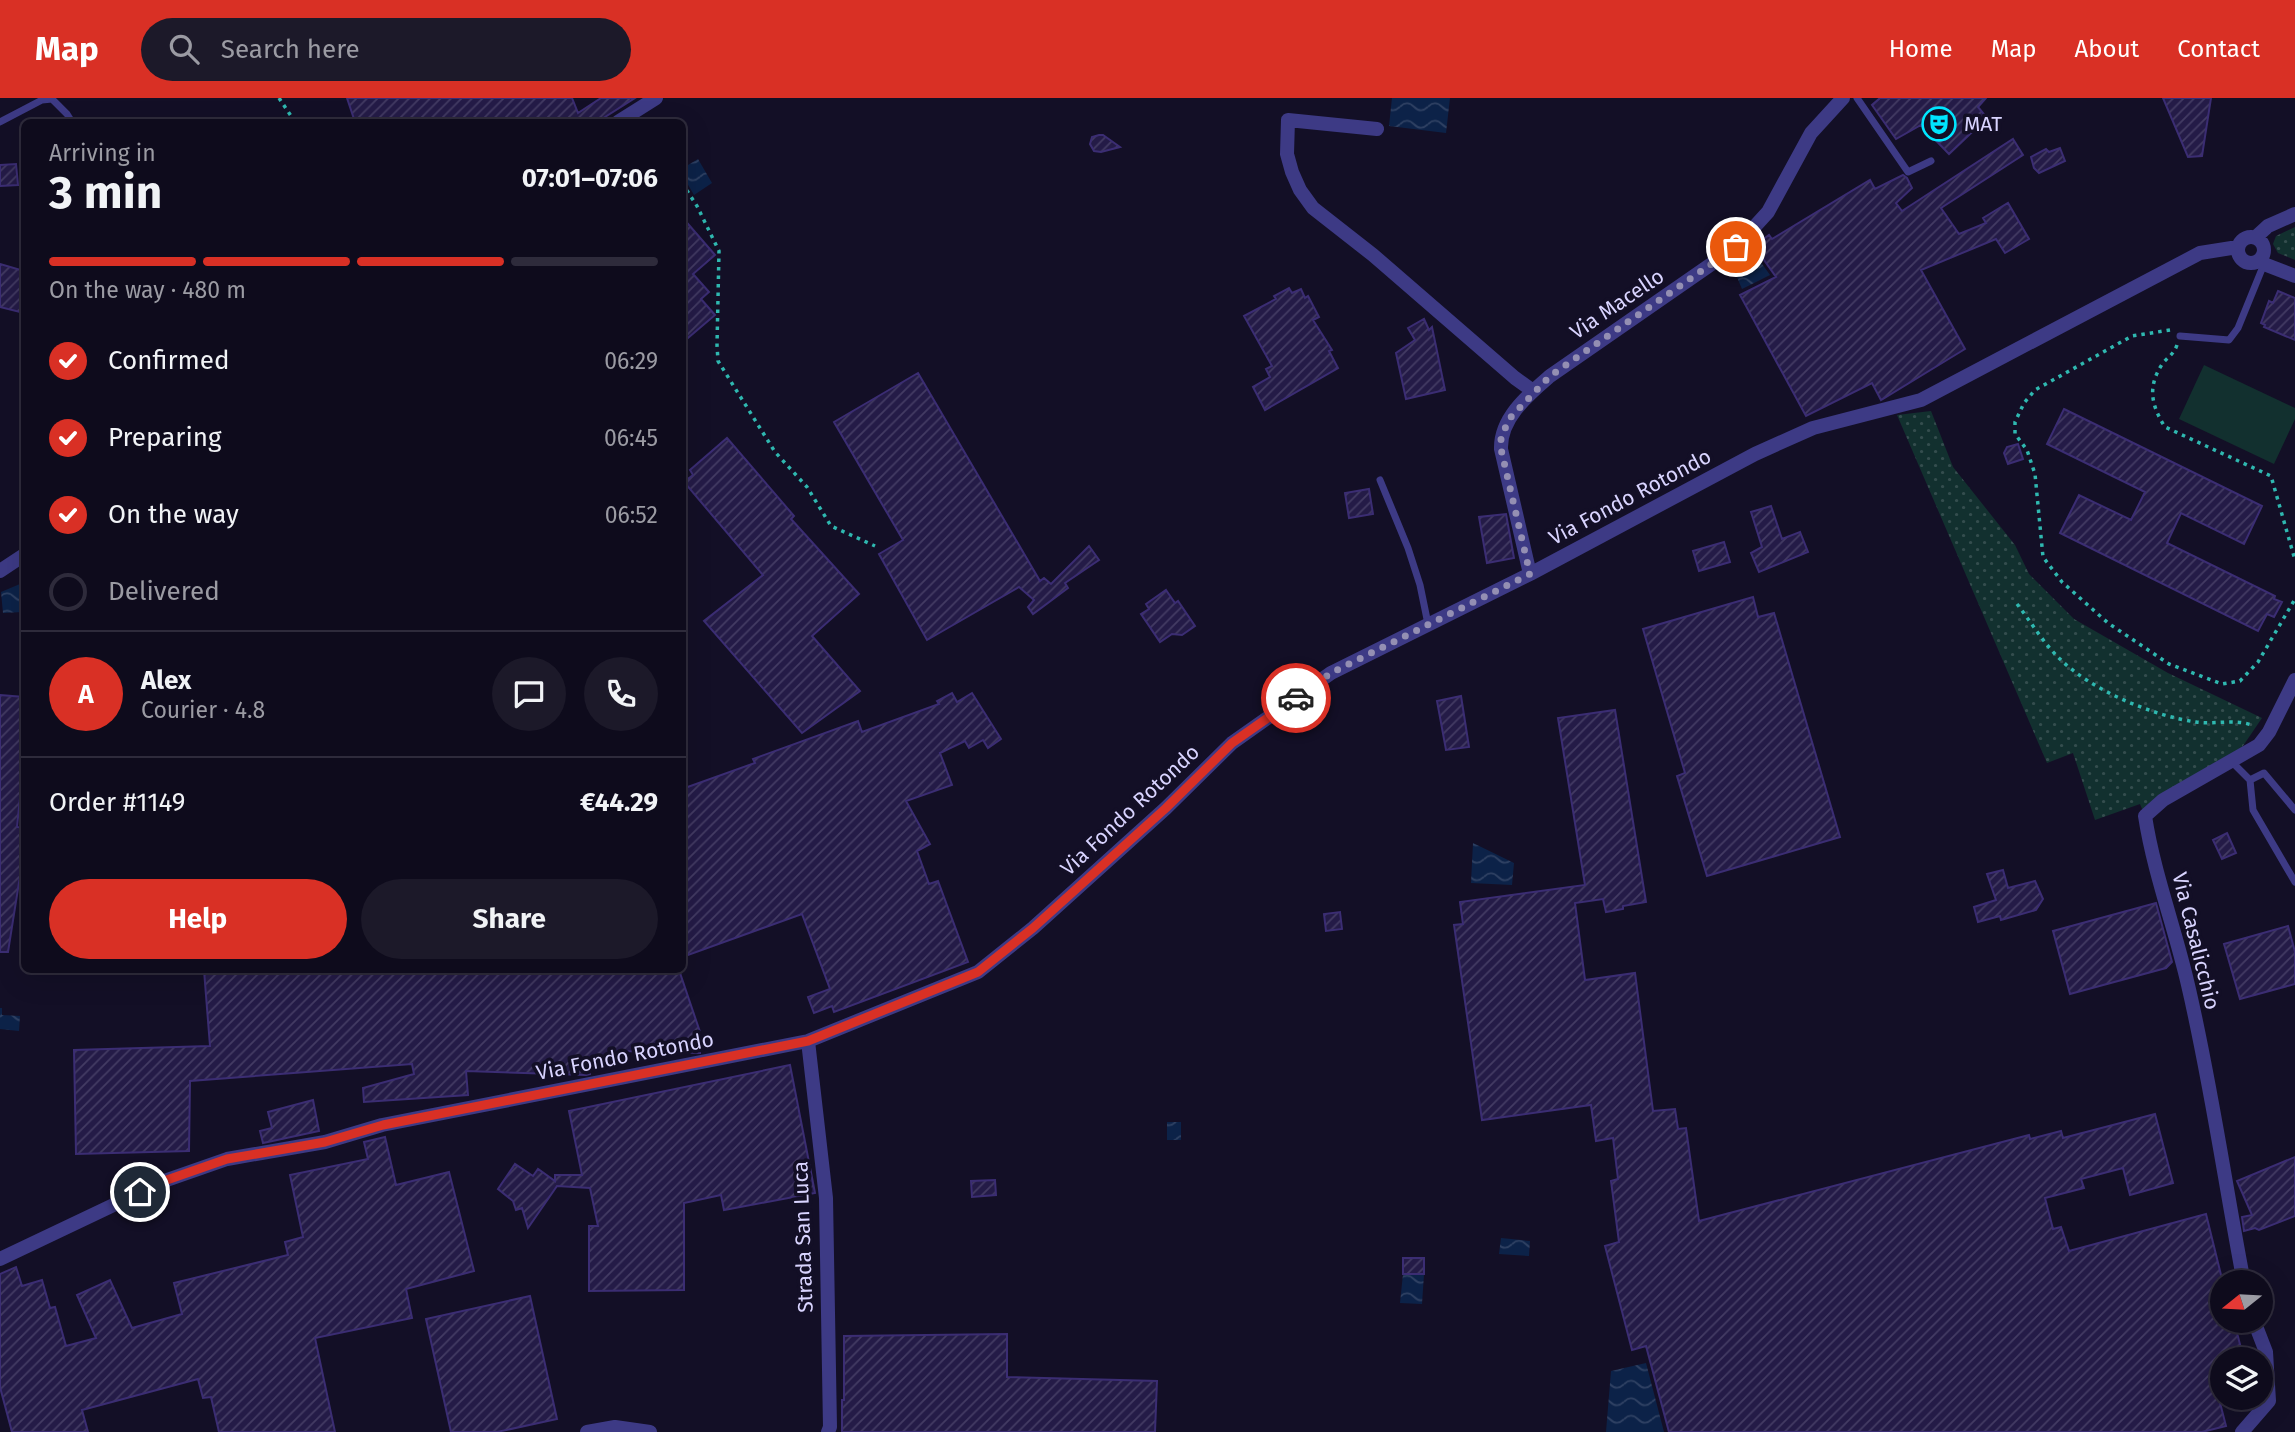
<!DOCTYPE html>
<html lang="en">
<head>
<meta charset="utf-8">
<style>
	body { margin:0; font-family:"Fira Sans",sans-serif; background:#1c1929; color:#f1f3f6; height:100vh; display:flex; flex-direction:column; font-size:26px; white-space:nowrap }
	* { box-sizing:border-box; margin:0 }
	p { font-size:23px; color:#9b9ba3 }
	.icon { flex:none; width:38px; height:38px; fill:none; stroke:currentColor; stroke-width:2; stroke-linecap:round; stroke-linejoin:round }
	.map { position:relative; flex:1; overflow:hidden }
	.details { position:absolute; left:21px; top:21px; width:665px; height:854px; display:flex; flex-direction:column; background:#0e0b1c; border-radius:10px; box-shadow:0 7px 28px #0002,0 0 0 2px #2e2b3b }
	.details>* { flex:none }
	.needle { width:46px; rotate:252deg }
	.controls { position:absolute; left:2210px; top:1172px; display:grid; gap:14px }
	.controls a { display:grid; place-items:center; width:63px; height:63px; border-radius:50%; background:#0e0b1c; box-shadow:0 7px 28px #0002,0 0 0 2px #2e2b3b; font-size:35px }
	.pin { position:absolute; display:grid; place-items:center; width:60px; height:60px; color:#fff; margin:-30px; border:4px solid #fff; border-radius:50%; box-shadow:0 2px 7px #0007 }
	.courier { position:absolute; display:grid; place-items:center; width:70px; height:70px; margin:-35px; border:5px solid #d93025; border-radius:50%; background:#fff; color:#222; box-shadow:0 2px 9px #0007 }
	.head em { font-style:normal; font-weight:700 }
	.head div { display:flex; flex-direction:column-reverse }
	.head { display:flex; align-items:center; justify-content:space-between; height:119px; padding:0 28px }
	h1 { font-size:46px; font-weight:700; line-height:52px }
	.bar { display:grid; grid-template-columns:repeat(4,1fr); gap:10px 7px; align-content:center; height:84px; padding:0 28px }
	.bar i { height:9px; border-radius:5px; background:#2e2b3b }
	.bar .active { background:#d93025 }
	.bar p { grid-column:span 4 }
	.line { display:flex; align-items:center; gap:18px; padding:0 28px; border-top:2px solid #2e2b3b }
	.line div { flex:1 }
	.round { display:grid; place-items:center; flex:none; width:74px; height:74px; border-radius:37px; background:#1c1929 }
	ol { padding:0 28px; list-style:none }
	li { display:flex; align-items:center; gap:21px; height:77px }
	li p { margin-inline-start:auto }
	li .icon { padding:7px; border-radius:50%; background:#d93025; color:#fff; stroke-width:4 }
	li:last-child { color:#9b9ba3 }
	li i { width:38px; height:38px; border:4px solid #2e2b3b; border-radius:50% }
	.primary-button { display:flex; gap:14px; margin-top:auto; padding:14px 28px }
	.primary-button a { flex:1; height:80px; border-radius:42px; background:#d93025; color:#fff; font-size:28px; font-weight:700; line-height:80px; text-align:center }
	.primary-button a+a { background:#1c1929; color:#f1f3f6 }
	header { display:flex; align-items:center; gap:42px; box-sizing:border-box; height:98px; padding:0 35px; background:#d93025; color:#fff }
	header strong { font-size:33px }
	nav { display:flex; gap:38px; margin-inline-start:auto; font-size:24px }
	.search { width:490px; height:63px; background:#1c1929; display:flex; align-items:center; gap:18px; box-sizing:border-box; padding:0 24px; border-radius:38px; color:#9b9ba3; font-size:26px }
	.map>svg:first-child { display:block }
</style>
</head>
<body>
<header>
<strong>Map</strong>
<div class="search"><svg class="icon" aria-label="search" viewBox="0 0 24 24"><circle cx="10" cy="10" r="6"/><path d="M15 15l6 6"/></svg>Search here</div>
<nav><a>Home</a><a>Map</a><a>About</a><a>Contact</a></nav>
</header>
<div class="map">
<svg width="2295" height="1334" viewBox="0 0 2295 1334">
	<defs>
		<pattern id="grass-dots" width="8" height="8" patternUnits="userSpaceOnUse" patternTransform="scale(1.75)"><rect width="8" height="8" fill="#12302f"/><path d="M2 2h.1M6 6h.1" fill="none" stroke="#344d4e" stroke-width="1.8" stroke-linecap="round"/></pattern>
		<pattern id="water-waves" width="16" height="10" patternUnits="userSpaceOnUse" patternTransform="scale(1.75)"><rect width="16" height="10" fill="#0c2248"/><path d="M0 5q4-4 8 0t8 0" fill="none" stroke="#2f4163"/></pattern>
		<pattern id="building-hatch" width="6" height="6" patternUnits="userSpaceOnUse" patternTransform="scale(1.75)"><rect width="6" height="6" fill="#241b47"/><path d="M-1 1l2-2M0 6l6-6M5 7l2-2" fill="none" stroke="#433b63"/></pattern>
	</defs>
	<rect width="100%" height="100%" fill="#130f26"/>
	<path fill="url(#grass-dots)" d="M2295,129V162L2278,155L2273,146L2276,138Z
		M1931,313L1953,369L2015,447L2029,476L2074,521L2168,575L2262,620L2232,664L2145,718L2140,706L2095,722L2073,655L2047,665L1897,317Z"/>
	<path fill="#12302f" d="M2204,267L2295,310V321L2274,366L2179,321Z"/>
	<path fill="url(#water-waves)" d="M1392,0H1450L1446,35L1389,28Z
		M698,61L712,85L694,97L683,78V70Z
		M1755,156L1770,177L1742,191L1734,172Z
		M20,486L23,514L3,515L1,494Z
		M1473,745L1514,765L1512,787L1471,785Z
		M0,910H2V917L20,918L19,933L0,931Z
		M1167,1024H1181V1042H1167Z
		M1501,1140L1530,1143L1529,1158L1499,1156Z
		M1403,1176H1424L1422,1206L1400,1205Z
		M1646,1265L1664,1334H1606L1611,1273Z"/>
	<path fill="url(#building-hatch)" stroke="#3b2d73" stroke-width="2" d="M347,0H572L578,15L601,0H635L597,24H355Z
		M1880,0H1986L1978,9L1987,20L1949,56L1921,27L1896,41L1872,7Z
		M2163,0H2211L2202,58L2188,59Z
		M1099,37H1103L1120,49L1101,54L1094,53L1090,46L1092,39Z
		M2013,41L2023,57L1941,110L1959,136L1986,125L1983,120L2008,105L2029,141L2005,155L1996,141L1921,172L1965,251L1881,302L1872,285L1806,318L1740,197L1776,179L1754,148L1769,137L1772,141L1870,82L1875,91L1903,77L1907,80L1912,90L1896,105L1902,113Z
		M2060,50L2065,63L2039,75L2034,70L2031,59L2046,51L2049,54Z
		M16,66L18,87L0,88V67Z
		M682,119L715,157L693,176L709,194L701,201L715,217L682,245Z
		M0,166L24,173V215L0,209Z
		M1289,190L1292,195L1301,191L1305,200L1308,198L1319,219L1313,222L1332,252L1329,253L1338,270L1265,312L1253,289L1270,279L1266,271L1272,268L1244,218L1276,201L1274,198Z
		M2278,193L2295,200V242L2264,229L2265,227L2261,225L2269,203L2273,205Z
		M1424,221L1429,232L1432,229L1445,292L1406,301L1396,255L1415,242L1408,230Z
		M918,275L1040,483L1044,480L1051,486L1089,448L1099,462L1065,485L1068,490L1033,516L1028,509L1034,502L1019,489L927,542L879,456L903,442L834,324Z
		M2064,311L2262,408L2244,446L2181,415L2167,445L2275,498L2274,501L2282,504L2274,519L2267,516L2258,533L2060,435L2079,397L2131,422L2145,394L2047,346Z
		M727,340L794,418L791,421L859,496L812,538L860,593L802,635L704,523L763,477L684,384L693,377L690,372Z
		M2018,346L2023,361L2008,366L2004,355L2007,349Z
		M1369,391L1373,416L1349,420L1345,395Z
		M1771,408L1782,441L1800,434L1808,454L1759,474L1751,455L1762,449L1751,414Z
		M1506,416L1514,460L1487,465L1479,419Z
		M1724,444L1730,464L1699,473L1693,453Z
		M1166,492L1175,505L1178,503L1195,528L1182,537L1172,536L1160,544L1141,516L1149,511L1146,506Z
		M1753,499L1758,519L1774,515L1840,739L1707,778L1677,678L1685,675L1643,531Z
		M952,595L957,604L972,595L1001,641L988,650L983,642L969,650L965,643L940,655L952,687L906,703L930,746L917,753L929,786L938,783L968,864L834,914L832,908L814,915L808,899L830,891L802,816L688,857L682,840V691L755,665L753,661L858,623L862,634L939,606L937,603Z
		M0,597L24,599V690H21L17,729L24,730V753L8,854H0Z
		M1461,598L1469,649L1446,652L1437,603Z
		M1615,612L1646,804L1623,808V811L1606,814L1603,801L1575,805L1585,882L1635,875L1653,1013L1675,1011L1678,1031L1686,1030L1699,1123L2029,1037L2030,1041L2061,1033L2063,1040L2155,1016L2173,1085L2130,1097L2123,1070L2081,1081L2084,1090L2045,1100L2053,1131L2061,1129L2069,1153L2206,1116L2222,1181V1223H2234L2244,1262H2222V1296L2218,1297L2226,1328L2202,1334H1669L1646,1248L1632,1252L1605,1148L1619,1144L1611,1083L1618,1081L1613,1040L1596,1043L1591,1007L1482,1022L1454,827L1463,826L1460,804L1585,787L1558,620Z
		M2227,735L2236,755L2222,761L2213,742Z
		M2003,772L2008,790L2035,783L2043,801L2036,812L2001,822L2000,818L1978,824L1974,809L1996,802L1987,776Z
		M2156,805L2172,864L2166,870L2070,896L2053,833Z
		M1340,814L1342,831L1326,833L1324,816Z
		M2288,828L2295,854V886L2240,901L2224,846Z
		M204,872H679L700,934V955L620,953L619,965L590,964V976L586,977L466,973L468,997L364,1004L363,990L414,976L412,966L190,983L189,1053L76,1056L74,952L210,948Z
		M790,967L815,1095L724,1112L721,1097L684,1105V1192L589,1193V1128H598L590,1090L557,1088L528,1130L522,1110L516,1112L513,1103L498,1091L515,1066L533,1078L538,1071L555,1083V1077H582L569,1013Z
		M313,1002L319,1033L263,1045L260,1033L272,1030L268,1014Z
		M385,1039L396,1087L449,1074L474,1173L406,1191L412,1220L315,1240L335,1334H219L211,1299L203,1300L198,1281L82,1312L88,1334H12L0,1289V1176L16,1169L22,1188L42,1182L50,1210L55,1209L66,1248L96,1240L77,1197L110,1182L132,1230L182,1216L174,1185L288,1157L285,1144L303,1139L290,1077L368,1061L364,1044Z
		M2295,1059V1118L2259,1132L2255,1130L2244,1133L2242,1119L2252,1117L2237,1083Z
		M995,1082L996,1097L972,1099L971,1083Z
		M1403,1160H1424V1176H1403Z
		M530,1198L557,1321L497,1334H451L426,1221Z
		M1007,1236V1279L1157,1283L1155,1334H842V1302H844V1238Z"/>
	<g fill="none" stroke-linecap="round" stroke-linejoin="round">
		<path stroke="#2fb8b0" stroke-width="3.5" stroke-dasharray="3.5 5" stroke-linecap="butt" d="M279,0L295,24
			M682,85L697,108L719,153L717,247L718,263L775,354L807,389L831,428L875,448
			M2170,232L2132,238L2035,292L2024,305L2015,324V336L2027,352L2035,376L2043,459L2062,484L2108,525L2169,566L2222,586L2240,583L2258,564L2295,501
			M2177,247C2174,256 2168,259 2163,265C2147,288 2151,307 2165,329L2271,378L2295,462
			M2017,506C2031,524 2044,546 2060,561C2091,592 2153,618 2196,624C2215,627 2236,620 2254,628"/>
		<path stroke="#3d3a85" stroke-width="7" d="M1857,0L1908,74L1931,63
			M0,24L42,2L52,1L67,16L72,24
			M2180,238L2229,242L2238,230L2264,166
			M1380,382L1408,450L1420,487L1428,526
			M2232,664L2250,682L2253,712L2295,784
			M2250,682L2264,675L2295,712"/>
		<path stroke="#3d3a85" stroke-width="14" d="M618,24L656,0
			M1377,31L1288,22L1287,56L1292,74L1300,92L1313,110L1373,157L1515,280L1533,293
			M2238 152a13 13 0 1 1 26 0a13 13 0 1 1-26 0Z
			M2256,139L2268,128L2295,116
			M2261,161L2264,166L2295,178
			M0,473L24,457
			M1530,476L1501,351C1500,320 1528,297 1550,278L1736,149L1768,114L1811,35L1843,0
			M808,943L826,1100L830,1329L828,1334
			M0,1161L164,1083L227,1061L325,1044L382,1027L808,943L978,874L1033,830L1166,710L1232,645L1331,575L1530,476L1755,356L1813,330L1921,302L2200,155L2238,149
			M2244,1185C2225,1086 2211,985 2188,887C2175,830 2154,776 2145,718L2163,702L2259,647L2269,634L2295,582
			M587,1334L615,1329L650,1334
			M2242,1334L2269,1303L2266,1254L2254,1223"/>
	</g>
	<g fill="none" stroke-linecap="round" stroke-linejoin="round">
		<path stroke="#948fb3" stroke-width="7" stroke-dasharray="0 12.6" d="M1296,600L1331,575L1530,476L1501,351V339L1510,320L1550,278L1736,149"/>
		<path stroke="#d93025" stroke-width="9" d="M140,1094L164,1083L227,1061L325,1044L383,1027L808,943L978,874L1033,830L1166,710L1232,645L1296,600"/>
	</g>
	<defs>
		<symbol id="theatre-ring" viewBox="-11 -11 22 22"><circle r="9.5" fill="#130f26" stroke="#00e5ff" stroke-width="1.5"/><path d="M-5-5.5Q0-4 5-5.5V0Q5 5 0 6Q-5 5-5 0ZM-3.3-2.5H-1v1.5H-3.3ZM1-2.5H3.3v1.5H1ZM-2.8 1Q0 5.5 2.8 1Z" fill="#00e5ff"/></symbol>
	</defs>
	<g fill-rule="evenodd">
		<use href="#theatre-ring" x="1920" y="7" width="38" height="38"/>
	</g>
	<g text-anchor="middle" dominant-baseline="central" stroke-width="7" stroke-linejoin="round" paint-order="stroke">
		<g font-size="21" fill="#d9d4ff" stroke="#130f26" text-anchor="start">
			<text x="1964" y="26">MAT</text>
		</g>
		<g font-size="21" fill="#d9d4ff" stroke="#130f26">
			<text transform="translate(1617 206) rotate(-34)">Via Macello</text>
			<text transform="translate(1630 399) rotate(-28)">Via Fondo Rotondo</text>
			<text transform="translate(1130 712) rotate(-43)">Via Fondo Rotondo</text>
			<text transform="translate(2196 843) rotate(76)">Via Casalicchio</text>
			<text transform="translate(625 958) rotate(-11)">Via Fondo Rotondo</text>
			<text transform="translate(803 1139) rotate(-92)">Strada San Luca</text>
		</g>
	</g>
</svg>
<div class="controls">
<a><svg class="needle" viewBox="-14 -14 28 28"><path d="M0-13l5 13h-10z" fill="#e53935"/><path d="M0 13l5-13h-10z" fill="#9b9ba3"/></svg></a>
<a><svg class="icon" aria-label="layers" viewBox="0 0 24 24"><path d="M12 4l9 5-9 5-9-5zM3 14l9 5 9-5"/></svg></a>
</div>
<div class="pin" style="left:1736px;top:149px;background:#ea580c"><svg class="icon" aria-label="bag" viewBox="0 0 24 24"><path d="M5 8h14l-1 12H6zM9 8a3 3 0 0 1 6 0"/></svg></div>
<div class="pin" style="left:140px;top:1094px;background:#1f2937"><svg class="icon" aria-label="home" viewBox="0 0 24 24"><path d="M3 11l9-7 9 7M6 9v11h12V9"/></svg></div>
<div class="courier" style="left:1296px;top:600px"><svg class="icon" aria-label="car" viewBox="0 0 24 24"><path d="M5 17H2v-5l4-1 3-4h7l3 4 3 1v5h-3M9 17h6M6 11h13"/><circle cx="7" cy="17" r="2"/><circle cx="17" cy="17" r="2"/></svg></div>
<section class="details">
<div class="head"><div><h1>3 min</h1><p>Arriving in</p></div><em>07:01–07:06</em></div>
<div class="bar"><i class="active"></i><i class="active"></i><i class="active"></i><i></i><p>On the way · 480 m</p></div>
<ol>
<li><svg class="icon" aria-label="check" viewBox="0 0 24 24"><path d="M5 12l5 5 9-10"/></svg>Confirmed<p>06:29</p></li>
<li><svg class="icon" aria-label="check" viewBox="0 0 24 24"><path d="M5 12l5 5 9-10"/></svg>Preparing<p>06:45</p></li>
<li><svg class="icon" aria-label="check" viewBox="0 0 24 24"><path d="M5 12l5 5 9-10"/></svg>On the way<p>06:52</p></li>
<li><i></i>Delivered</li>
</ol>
<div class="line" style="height:126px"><b class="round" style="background:#d93025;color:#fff">A</b><div><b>Alex</b><p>Courier · 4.8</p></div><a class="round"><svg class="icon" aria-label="chat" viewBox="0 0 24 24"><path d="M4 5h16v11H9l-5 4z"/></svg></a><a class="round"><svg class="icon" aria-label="phone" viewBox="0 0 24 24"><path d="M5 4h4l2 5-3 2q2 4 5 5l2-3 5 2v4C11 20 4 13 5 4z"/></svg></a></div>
<div class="line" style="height:91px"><div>Order #1149</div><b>€44.29</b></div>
<div class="primary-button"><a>Help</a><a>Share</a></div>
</section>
</div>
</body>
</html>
